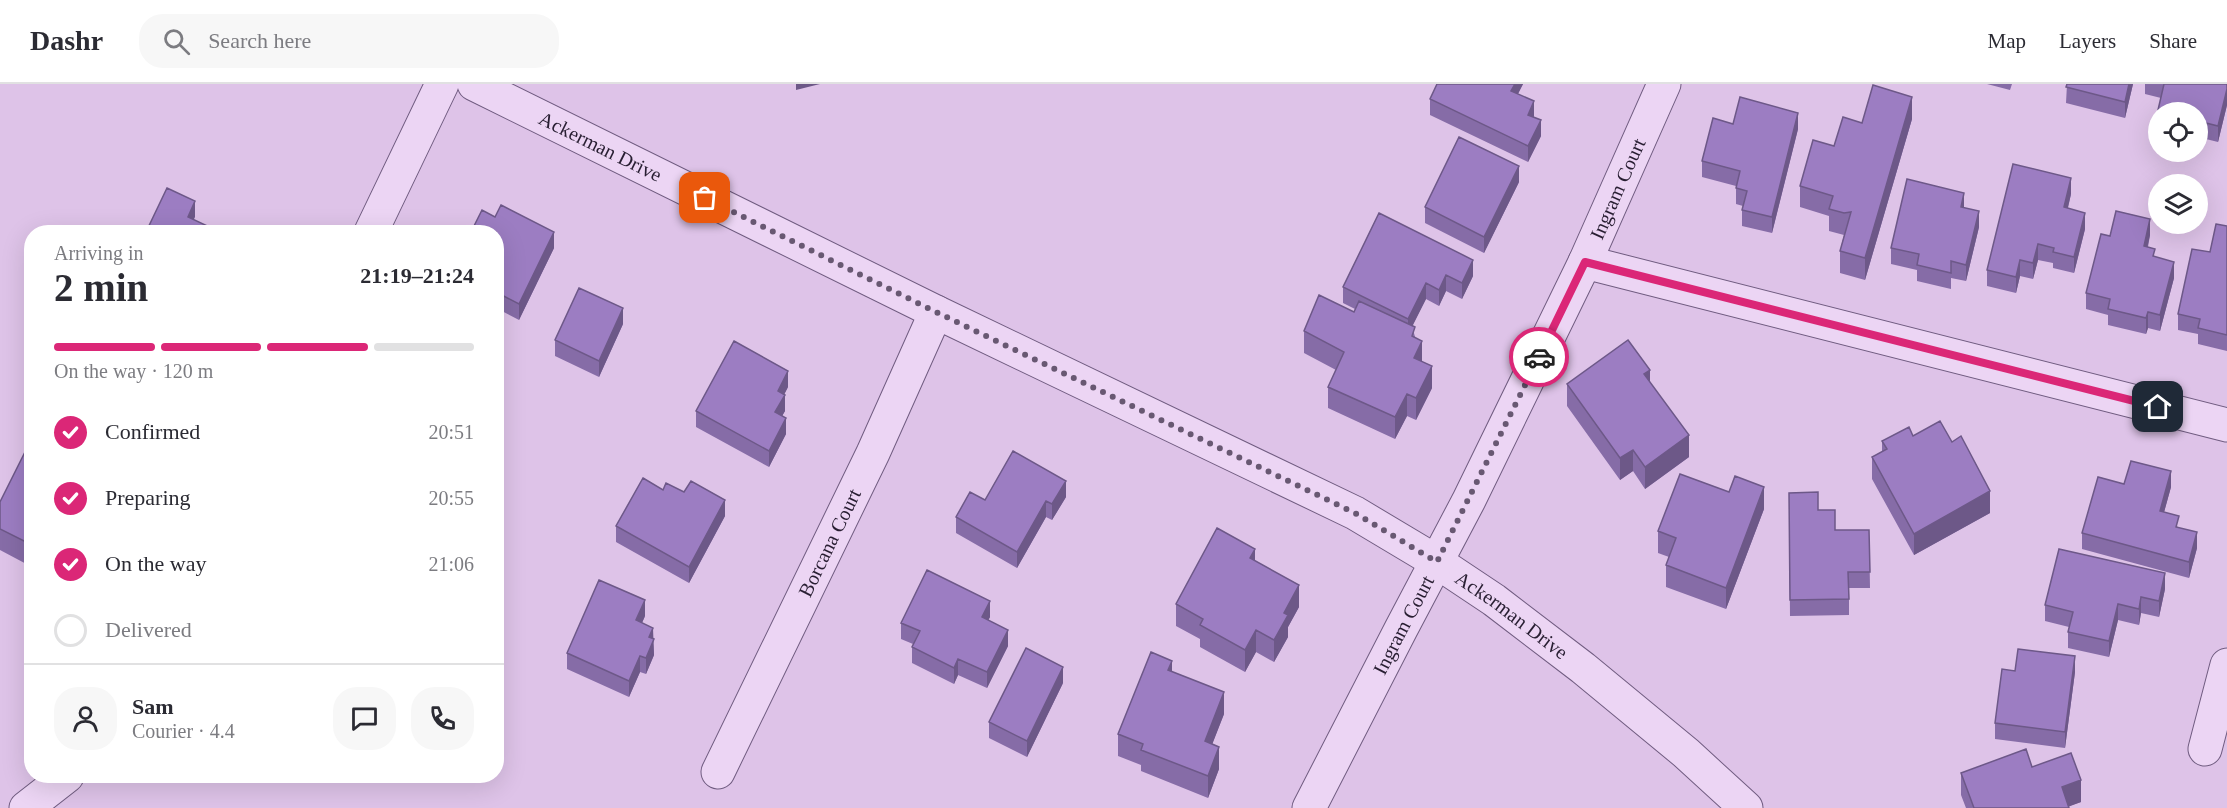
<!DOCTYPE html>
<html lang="en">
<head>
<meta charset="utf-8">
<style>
	body { margin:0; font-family:"Times New Roman",serif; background:#f7f7f7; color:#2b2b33; height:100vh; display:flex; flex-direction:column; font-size:22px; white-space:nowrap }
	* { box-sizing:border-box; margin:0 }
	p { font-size:20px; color:#7c7c81 }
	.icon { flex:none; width:33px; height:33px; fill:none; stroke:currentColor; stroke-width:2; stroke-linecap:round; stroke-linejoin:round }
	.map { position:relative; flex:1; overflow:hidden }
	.sheet { position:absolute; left:24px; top:141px; width:480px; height:558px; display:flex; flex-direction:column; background:#fff; border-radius:24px; box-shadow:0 6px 24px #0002 }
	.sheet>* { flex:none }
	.controls { position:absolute; left:2148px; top:18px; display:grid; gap:12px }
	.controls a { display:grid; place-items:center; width:60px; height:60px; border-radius:50%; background:#fff; box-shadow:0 6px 24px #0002; font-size:30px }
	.pin { position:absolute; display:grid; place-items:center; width:51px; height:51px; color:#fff; margin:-26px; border-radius:12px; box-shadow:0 3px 9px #0006 }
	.courier { position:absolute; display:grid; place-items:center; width:60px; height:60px; margin:-30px; border:4px solid #db2777; border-radius:50%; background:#fff; color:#222; box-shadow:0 2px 8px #0007 }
	.summary em { font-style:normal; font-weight:700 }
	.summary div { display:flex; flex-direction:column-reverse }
	.summary { display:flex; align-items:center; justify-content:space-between; height:102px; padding:0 30px }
	h1 { font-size:39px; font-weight:700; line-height:45px }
	.bar { display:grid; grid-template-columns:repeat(4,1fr); gap:9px 6px; align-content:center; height:72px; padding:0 30px }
	.bar i { height:8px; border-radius:4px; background:#e1e1e2 }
	.bar .selected { background:#db2777 }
	.bar p { grid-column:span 4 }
	.line { display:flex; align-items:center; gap:15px; padding:0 30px; border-top:2px solid #e1e1e2 }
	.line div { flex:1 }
	.round { display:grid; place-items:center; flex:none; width:63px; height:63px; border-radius:24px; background:#f7f7f7 }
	ol { padding:0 30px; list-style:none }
	li { display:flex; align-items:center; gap:18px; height:66px }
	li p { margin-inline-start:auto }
	li .icon { padding:6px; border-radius:50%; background:#db2777; color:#fff; stroke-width:4 }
	li:last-child { color:#7c7c81 }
	li i { width:33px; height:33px; border:3px solid #e1e1e2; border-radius:50% }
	header { display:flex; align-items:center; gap:36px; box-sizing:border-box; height:84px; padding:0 30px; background:#fff; border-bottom:2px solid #e1e1e2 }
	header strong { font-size:28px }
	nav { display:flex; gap:33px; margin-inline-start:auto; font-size:21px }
	.search { width:420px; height:54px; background:#f7f7f7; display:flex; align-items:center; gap:15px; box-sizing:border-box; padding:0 21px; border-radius:24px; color:#7c7c81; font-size:22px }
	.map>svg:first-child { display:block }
</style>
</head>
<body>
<header>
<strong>Dashr</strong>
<div class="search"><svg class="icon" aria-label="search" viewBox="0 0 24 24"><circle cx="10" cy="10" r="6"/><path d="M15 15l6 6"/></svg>Search here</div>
<nav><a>Map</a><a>Layers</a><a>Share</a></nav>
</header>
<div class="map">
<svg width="2227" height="724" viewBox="0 0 2227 724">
	<rect width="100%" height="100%" fill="#dec3e8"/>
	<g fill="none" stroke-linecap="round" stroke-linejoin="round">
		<defs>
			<g id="minor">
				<path id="s1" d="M474,0L936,228L1355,429L1437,478L1494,516L1583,584L1686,669L1746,724"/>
				<path d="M371,148L442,0"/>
				<path d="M1585,178L2227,341"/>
				<path d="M2205,665L2227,581"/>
				<path id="s2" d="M718,688L873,369L936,228"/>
				<path d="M26,724L67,692"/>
				<path id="s3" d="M1309,724L1401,545L1469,416L1585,178L1664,0"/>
			</g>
		</defs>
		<use href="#minor" stroke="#705c80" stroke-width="35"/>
		<use href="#minor" stroke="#ecd5f4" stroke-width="33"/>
	</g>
	<path fill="#866ca7" d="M1437,0H1523L1518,10L1534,33L1541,52L1528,78L1430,31V15Z
		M1987,0H2012L2010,6Z
		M2067,0H2133L2125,34L2066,19Z
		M2145,0H2227V21L2218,58L2198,53V28H2158V43V26L2161,14L2145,10Z
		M1912,35L1865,196L1840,189V167L1844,151L1829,147V132L1800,123V102L1834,62L1862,39Z
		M1733,40L1798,45L1772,149L1742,142V126L1743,122L1736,120V102L1702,93V77Z
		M1519,98L1484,169L1425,139V123Z
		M2071,110L2068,124L2085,145L2074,189L2053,184V179L2038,176L2033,195L2020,192L2016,209L1987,202V186Z
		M1964,124L1979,143L1966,197L1951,194V205L1917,197V186L1891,180V164Z
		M1379,129L1473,192L1462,215L1446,207L1439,222L1426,215L1412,242L1422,278L1432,304L1416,336L1407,332L1395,355L1328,324V303L1336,286L1304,269V247L1354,228L1355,225L1343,219V203Z
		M2227,142V267L2198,260V250L2178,246V230L2210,168Z
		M496,148L554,164L519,236L496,224Z
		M2150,151L2148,163L2155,173L2174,194L2160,247L2148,244L2146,250L2108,241V231L2086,225V209L2110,152Z
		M623,240L599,293L555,272V256Z
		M1650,298L1689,373L1645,405L1633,387L1620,396L1567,322V300Z
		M788,303L784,310L785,327L782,332L786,350L769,383L696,343V327Z
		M1913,352L1952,358L1990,429L1914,471L1872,395V373L1882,368V357Z
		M32,364V483L0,466V418Z
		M2124,400L2171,403L2164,428L2197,464L2189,494L2082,465V449Z
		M663,406L725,432L689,499L616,458V442Z
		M1729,408L1764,425L1726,525L1666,503V481L1669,473L1658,469V447Z
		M1789,409L1818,426L1835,446H1869L1870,504H1849V531L1790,532Z
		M1066,413L1052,436L1046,433L1017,484L956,449V433L985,416Z
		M1255,477L1299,523L1288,543V553L1274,578L1256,568L1245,588L1200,563V555L1176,542V520Z
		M2165,505L2159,533L2141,529L2139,541L2118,536L2109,573L2068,564V548L2069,543L2045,537V521Z
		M645,532L642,539L653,555L654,571L646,590L640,588L629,613L567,585V569Z
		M990,533L988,536L1008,562L987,604L958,591L954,600L912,579V563L913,560L901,555V539Z
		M2015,587L2075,588L2065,664L1995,655V639Z
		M1172,588L1224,630L1212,660L1219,685L1208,714L1141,687V681L1118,672V650Z
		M1063,599L1027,673L989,654V638Z
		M2032,683L2081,718L2069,722V724H1966L1961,711V689Z"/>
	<path fill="#6d5888" d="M796,0H820L796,6Z
		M1515,0H1523L1511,23V7Z
		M2129,0H2133L2125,34V18Z
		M2227,5V21L2218,58V42Z
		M1912,13V35L1865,196V174Z
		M1534,17V33L1528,31Z
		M1798,29V45L1772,149V133Z
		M1541,36V52L1528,78V62Z
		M1519,82V98L1484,169V153Z
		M2071,94V110L2064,139V123Z
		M1964,109V125L1961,123Z
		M195,117V133L188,148V133Z
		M1979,127V143L1966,197V181Z
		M2085,129V145L2074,189V173Z
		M2150,135V151L2144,178V162Z
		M554,148V164L519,236V220Z
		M2038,160V176L2033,195V179Z
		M1473,176V192L1462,215V199Z
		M2020,176V192L2016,209V193Z
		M2174,178V194L2160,247V231Z
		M1446,191V207L1439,222V206Z
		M1426,199V215L1408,251V235Z
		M623,224V240L599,293V277Z
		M2148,228V244L2146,250V234Z
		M1422,257V279L1414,274Z
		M1432,282V304L1416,336V314Z
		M1650,286V308L1644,290Z
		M788,287V303L781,317L785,311V327L775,344V328L778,307Z
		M1407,310V332L1395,355V333Z
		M786,334V350L769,383V367Z
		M1689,351V373L1645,405V383Z
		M1633,366V387L1620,396V374Z
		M2171,387V403L2160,443V427Z
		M1066,397V413L1052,436V420Z
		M1764,403V425L1726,525V504Z
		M1990,407V429L1914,471V450Z
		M725,416V432L689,499V483Z
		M1046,417V433L1017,484V468Z
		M2197,448V464L2189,494V478Z
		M1255,465V486L1250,474Z
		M2165,489V505L2159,533V517Z
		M1299,501V523L1288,543V553L1274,578V556L1284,529Z
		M2141,513V529L2139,541V525Z
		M645,516V532L636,552V536Z
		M990,517V533L982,549V533Z
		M2118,520V536L2109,573V557Z
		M653,544L654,571L646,590V574L649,553Z
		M1008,546V562L987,604V588Z
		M1256,546V568L1245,588V566Z
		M640,572V588L629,613V597Z
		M2075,572V588L2065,664V648Z
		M958,575V591L954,600V584Z
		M1172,577V599L1168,586Z
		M1063,583V599L1027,673V657Z
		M1224,608V630L1205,679V657Z
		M1219,663V685L1208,714V692Z
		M2081,696V718L2065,724L2062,703Z"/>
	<path fill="#9c7dc2" stroke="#6d5888" stroke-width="1.5" d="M1437,0H1515L1511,7L1534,17L1528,31L1541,36L1528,62L1430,15Z
		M2067,0H2129L2125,18L2066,3Z
		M2164,0H2227V5L2218,42L2198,37V28H2165L2158,26Z
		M1873,1L1912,13L1865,174L1840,167L1851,128L1844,129L1829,125L1833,112L1800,102L1813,56L1834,62L1843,33L1862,39Z
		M1740,13L1798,29L1772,133L1742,126L1747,107L1736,104L1740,87L1702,77L1713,34L1733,40Z
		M1459,53L1519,82L1484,153L1425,123Z
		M2013,80L2071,94L2064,123L2085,129L2074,173L2053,168L2054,164L2038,160L2033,179L2020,176L2016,193L1987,186Z
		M1907,95L1964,109L1961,123L1979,127L1966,181L1951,177V189L1917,181L1919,170L1891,164Z
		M167,104L195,117L188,133L220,148H146Z
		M501,121L554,148L519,220L496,208V148H471L482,126L495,133Z
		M2116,127L2150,135L2144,162L2155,165L2153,172L2174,178L2160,231L2148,228L2146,234L2108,225L2110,215L2086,209L2101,150L2110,152Z
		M1379,129L1473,176L1462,199L1446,191L1439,206L1426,199L1408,235L1343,203Z
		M2216,140L2227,142V251L2198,244L2200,235L2178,230L2192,165L2210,168Z
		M579,204L623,224L599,277L555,256Z
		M1319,211L1354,228L1359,217L1415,243L1412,252L1422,257L1414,274L1432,282L1416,314L1407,310L1395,333L1328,303L1344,268L1304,247Z
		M1628,256L1650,286L1644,290L1689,351L1645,383L1633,366L1620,374L1567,300Z
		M734,257L788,287L778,307L785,311L775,328L786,334L769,367L696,327Z
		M1940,337L1952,358L1961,352L1990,407L1914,450L1872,373L1887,365L1882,357L1909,343L1913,352Z
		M28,362L32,364V461L0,445V418Z
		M1013,367L1066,397L1052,420L1046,417L1017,468L956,433L970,408L985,416Z
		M2131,377L2171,387L2160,427L2179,432L2176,443L2197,448L2189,478L2082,449L2098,393L2124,400Z
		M1680,390L1729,408L1735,392L1764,403L1726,504L1666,481L1676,454L1658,447Z
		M643,394L663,406L666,399L684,408L691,397L725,416L689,483L616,442Z
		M1818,408V426H1835V446H1869L1870,488H1848L1849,515L1790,516L1789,409Z
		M1217,444L1255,465L1250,474L1299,501L1284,529L1288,531L1274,556L1256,546L1245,566L1200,541L1203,535L1176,520Z
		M2059,465L2165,489L2159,517L2141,513L2139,525L2118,520L2109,557L2068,548L2073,528L2045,521Z
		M927,486L990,517L982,533L1008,546L987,588L958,575L954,584L912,563L920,547L901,539Z
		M599,496L645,516L636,536L653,544L649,553L654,555L646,574L640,572L629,597L567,569Z
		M1026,564L1063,583L1027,657L989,638Z
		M2018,565L2075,572L2065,648L1995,639L2002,585L2015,587Z
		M1151,568L1172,577L1168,586L1224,608L1205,657L1219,663L1208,692L1141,666L1143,660L1118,650Z
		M2026,665L2032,683L2071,669L2081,696L2062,703L2069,724H1974L1961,689Z"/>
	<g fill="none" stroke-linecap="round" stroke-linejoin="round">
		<path stroke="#685872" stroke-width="6" stroke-dasharray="0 10.8" d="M705,114L936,228L1355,429L1437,478L1539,273"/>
		<path stroke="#db2777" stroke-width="8" d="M1539,273L1585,178L2158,323"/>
	</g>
	<g text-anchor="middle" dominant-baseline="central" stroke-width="6" stroke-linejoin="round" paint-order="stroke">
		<g font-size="20" fill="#281e32" stroke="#e8d2f0">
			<text stroke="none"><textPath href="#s1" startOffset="141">Ackerman Drive</textPath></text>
			<text stroke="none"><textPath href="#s3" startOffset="692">Ingram Court</textPath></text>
			<text stroke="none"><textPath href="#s2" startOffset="255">Borcana Court</textPath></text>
			<text stroke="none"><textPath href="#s1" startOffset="1167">Ackerman Drive</textPath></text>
			<text stroke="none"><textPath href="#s3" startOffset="206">Ingram Court</textPath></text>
		</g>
	</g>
</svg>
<div class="controls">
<a><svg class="icon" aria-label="locate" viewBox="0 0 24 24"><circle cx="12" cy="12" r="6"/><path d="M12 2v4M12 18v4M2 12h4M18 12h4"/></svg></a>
<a><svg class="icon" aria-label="layers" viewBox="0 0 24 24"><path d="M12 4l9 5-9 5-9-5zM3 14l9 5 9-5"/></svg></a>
</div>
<div class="pin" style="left:705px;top:114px;background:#ea580c"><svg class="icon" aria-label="bag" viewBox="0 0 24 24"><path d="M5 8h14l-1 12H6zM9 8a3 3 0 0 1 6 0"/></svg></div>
<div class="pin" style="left:2158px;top:323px;background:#1f2937"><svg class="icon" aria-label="home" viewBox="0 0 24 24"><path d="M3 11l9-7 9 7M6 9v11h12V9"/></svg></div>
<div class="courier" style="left:1539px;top:273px"><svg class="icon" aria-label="car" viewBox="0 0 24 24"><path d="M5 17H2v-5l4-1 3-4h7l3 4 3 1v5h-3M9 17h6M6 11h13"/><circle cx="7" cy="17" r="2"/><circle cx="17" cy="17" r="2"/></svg></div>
<section class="sheet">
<div class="summary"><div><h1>2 min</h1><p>Arriving in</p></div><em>21:19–21:24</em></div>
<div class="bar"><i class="selected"></i><i class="selected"></i><i class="selected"></i><i></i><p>On the way · 120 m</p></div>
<ol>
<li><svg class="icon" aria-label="check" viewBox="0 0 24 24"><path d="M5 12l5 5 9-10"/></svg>Confirmed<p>20:51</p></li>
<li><svg class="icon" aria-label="check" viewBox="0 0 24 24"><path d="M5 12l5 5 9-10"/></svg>Preparing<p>20:55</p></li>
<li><svg class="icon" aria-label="check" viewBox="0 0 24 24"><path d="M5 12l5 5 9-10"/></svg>On the way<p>21:06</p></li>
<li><i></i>Delivered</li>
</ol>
<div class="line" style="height:108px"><a class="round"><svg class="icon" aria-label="person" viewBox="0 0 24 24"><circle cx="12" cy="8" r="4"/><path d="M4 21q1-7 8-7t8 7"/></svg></a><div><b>Sam</b><p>Courier · 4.4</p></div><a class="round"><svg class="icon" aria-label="chat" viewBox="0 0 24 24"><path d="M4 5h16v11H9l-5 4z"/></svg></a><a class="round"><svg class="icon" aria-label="phone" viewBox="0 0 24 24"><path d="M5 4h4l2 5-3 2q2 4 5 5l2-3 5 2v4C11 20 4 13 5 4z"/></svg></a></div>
</section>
</div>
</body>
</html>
